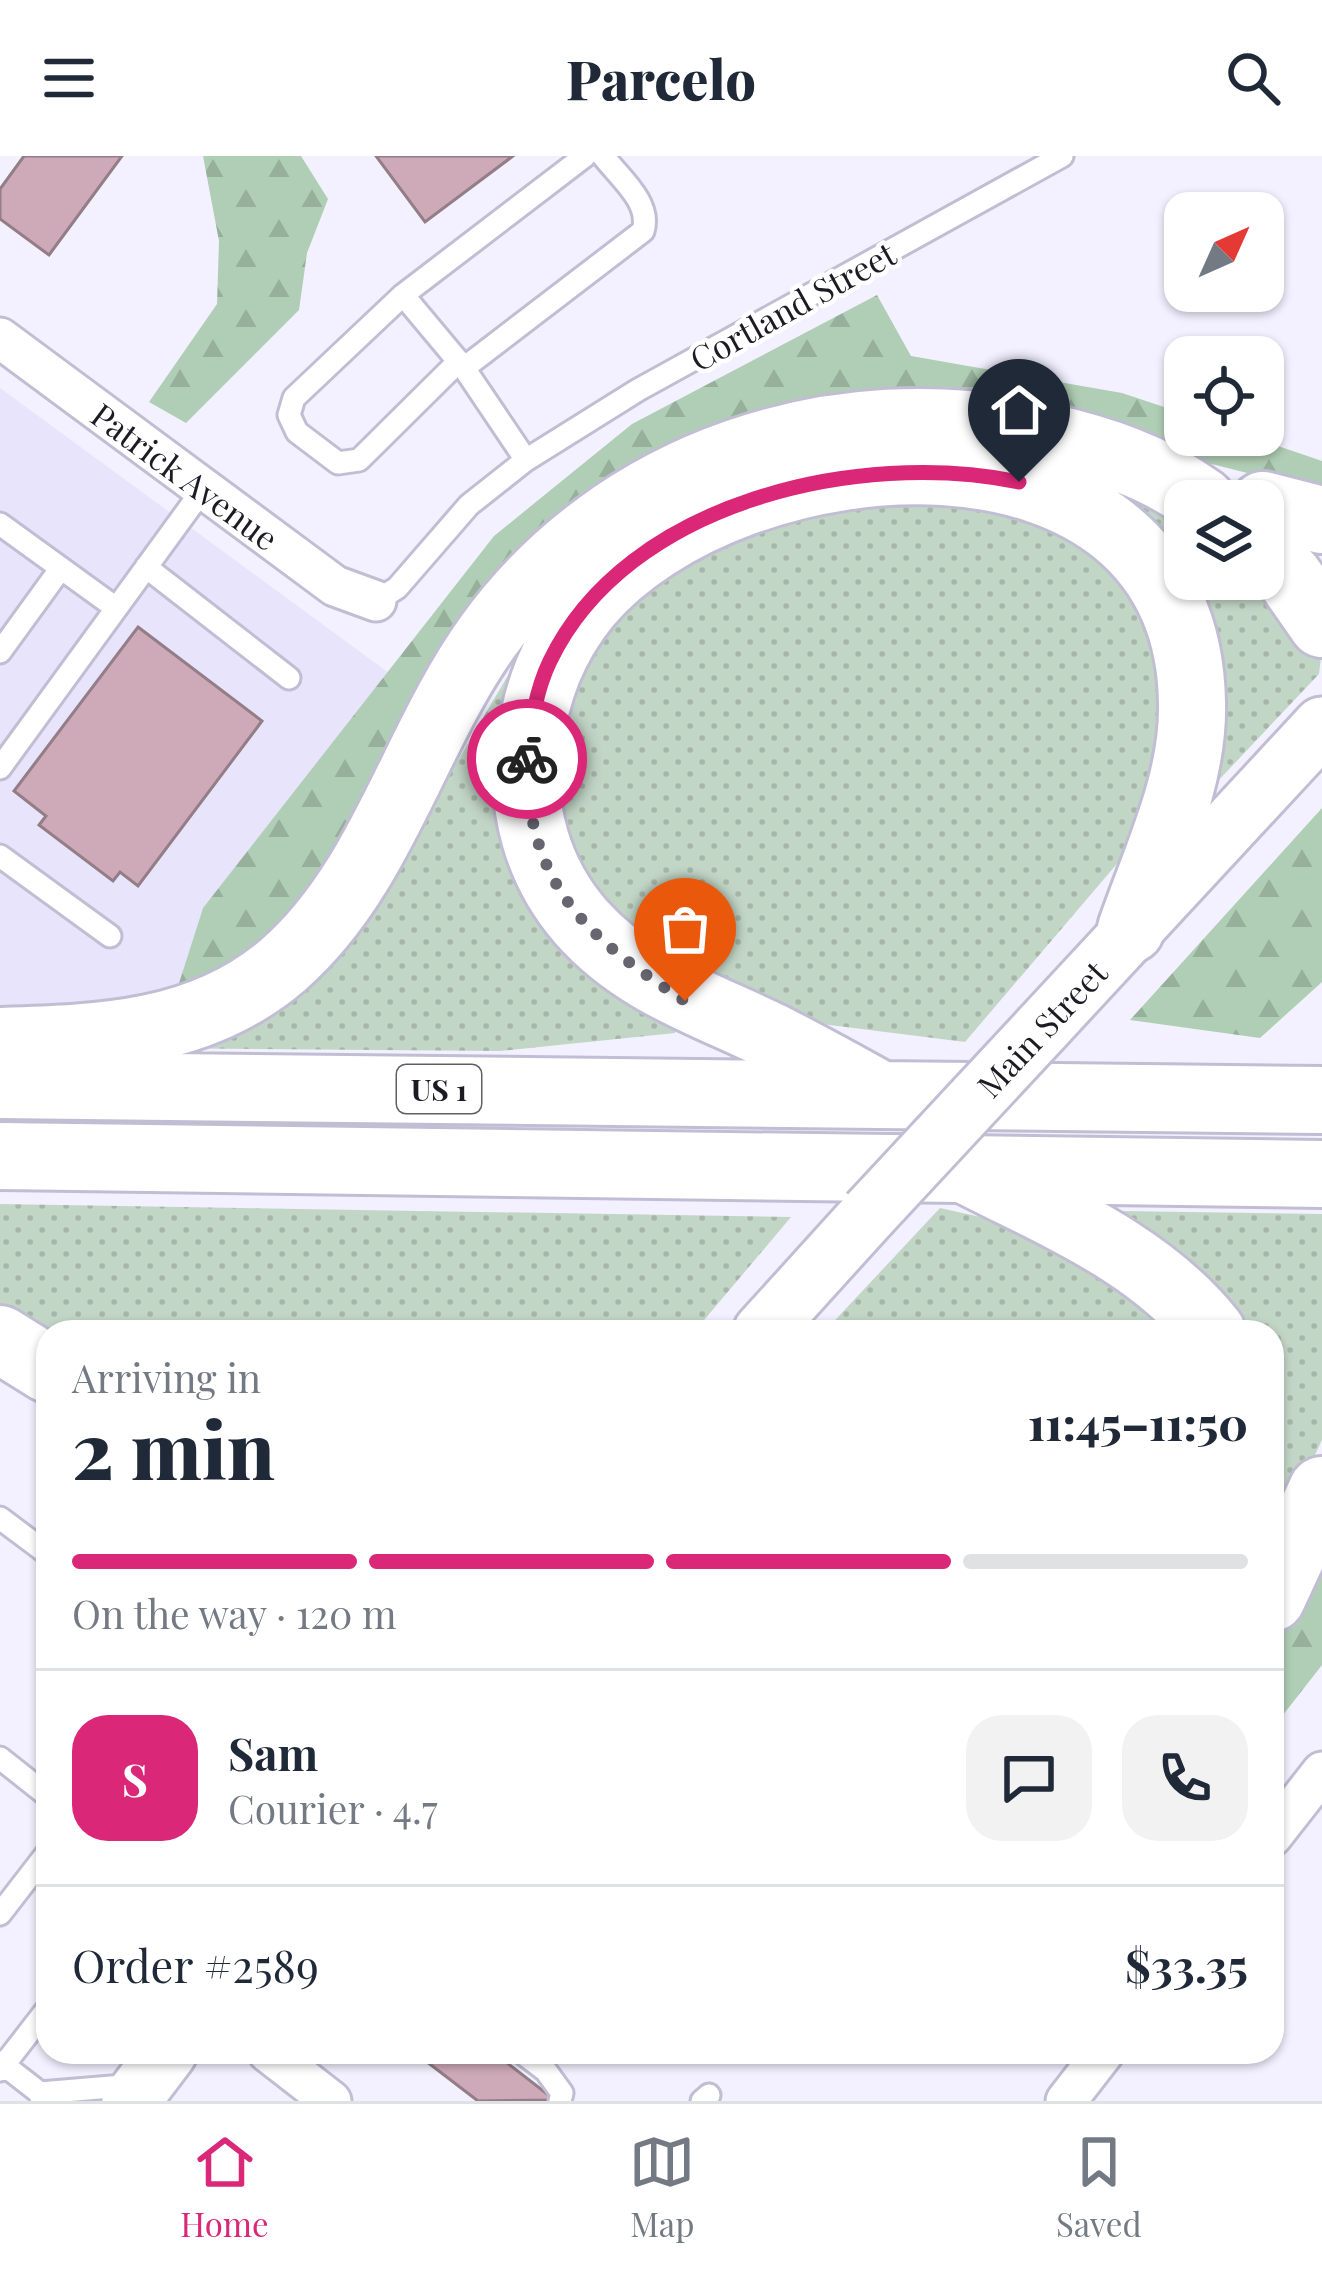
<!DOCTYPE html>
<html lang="en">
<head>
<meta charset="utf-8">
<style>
	body { margin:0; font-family:"Playfair Display",serif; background:#f2f2f3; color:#1f2937; height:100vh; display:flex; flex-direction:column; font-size:45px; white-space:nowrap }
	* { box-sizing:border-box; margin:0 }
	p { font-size:39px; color:#747a83 }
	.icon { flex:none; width:66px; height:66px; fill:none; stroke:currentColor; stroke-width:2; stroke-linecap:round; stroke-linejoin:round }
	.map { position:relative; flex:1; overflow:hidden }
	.details { position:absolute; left:36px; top:1164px; width:1248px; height:744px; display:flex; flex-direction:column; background:#fff; border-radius:36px; box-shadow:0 3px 9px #0004 }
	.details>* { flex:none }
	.needle { width:78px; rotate:45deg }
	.buttons { position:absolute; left:1164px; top:36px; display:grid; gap:24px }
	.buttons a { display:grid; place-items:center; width:120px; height:120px; border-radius:24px; background:#fff; box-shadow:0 3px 9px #0004; font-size:60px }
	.pin { position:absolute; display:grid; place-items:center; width:102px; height:102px; color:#fff; margin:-123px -51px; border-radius:50% 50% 50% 0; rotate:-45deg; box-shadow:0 0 12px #0007 }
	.pin .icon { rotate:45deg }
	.courier { position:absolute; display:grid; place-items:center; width:120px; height:120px; margin:-60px; border:9px solid #db2777; border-radius:50%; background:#fff; color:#222; box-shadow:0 3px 15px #0007 }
	.headline em { font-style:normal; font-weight:800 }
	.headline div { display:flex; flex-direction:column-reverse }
	.headline { display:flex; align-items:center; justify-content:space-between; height:204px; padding:0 36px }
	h1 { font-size:78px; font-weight:800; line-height:90px }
	.bar { display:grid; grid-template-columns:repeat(4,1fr); gap:18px 12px; align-content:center; height:144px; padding:0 36px }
	.bar i { height:15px; border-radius:9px; background:#e0e1e3 }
	.bar .current { background:#db2777 }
	.bar p { grid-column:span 4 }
	.line { display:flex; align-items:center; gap:30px; padding:0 36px; border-top:3px solid #e0e1e3 }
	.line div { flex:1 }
	.round { display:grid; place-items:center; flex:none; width:126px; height:126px; border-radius:36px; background:#f2f2f3 }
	header { display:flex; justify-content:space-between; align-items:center; height:156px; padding:0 36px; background:#fff; font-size:54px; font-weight:800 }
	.dock { display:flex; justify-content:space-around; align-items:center; height:168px; border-top:3px solid #e0e1e3; background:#fff; font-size:33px; color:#747a83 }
	.dock a { display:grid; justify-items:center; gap:6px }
	.dock .current { color:#db2777 }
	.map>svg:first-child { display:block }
</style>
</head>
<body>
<header><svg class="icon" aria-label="menu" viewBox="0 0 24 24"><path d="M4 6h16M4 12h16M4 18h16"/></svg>Parcelo<svg class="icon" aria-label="search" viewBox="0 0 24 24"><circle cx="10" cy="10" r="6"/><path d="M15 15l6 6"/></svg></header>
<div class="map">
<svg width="1322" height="1945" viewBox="0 0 1322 1945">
	<defs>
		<pattern id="grass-dots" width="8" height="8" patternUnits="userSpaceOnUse" patternTransform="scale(3)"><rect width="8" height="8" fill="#c2d6c6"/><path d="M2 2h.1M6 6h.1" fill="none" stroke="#a6b7aa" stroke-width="1.8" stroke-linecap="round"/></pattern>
		<pattern id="forest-firs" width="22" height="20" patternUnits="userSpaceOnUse" patternTransform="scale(3)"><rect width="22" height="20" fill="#b0ceb5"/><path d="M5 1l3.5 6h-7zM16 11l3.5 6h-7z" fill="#97b09b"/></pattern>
	</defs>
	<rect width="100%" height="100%" fill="#f3f1ff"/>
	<path fill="#e7e4fc" d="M0,232L389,517L203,752L172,849L0,854Z"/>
	<path fill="url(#grass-dots)" d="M1026,297L1185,354V423H1263L1321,502L1319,518L1182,663L1211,563Z
		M832,344L1038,353L1140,435L1174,581L1127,696L965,886L774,862L597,751L550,638L583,492L683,402Z
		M536,472L501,647L554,786L630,846L676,870L675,877L500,895L145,892L398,706Z
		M0,1048L791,1061L694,1176H55L0,1151Z
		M940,1052L1017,1069L1082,1096L1183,1176H824Z
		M1119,1055L1322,1058V1284L1273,1388L1272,1176H1234L1181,1099Z"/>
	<path fill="url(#forest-firs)" d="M203,0H301L328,43L307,97L299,154L186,267L149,246L217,148L219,85Z
		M877,139L911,200L1122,237L1185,258V279H1246L1322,305V336L1018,259L857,235L734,266L591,345L303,760L172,849L203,752L494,380L632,268Z
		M1322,652V826L1260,882L1130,864Z
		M1322,1388V1509L1272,1573V1478Z"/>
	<path fill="#cea9b8" stroke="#937d86" stroke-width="3" d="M24,0H122L49,99L0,63V33Z
		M376,0H513L425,66Z
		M138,471L262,565L138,730L120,716L113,725L39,669L46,660L14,635Z
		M414,1896H493L555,1944L478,1945Z"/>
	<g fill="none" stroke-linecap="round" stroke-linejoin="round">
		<defs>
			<path id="service" d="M403,139L294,242L289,259L297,276L338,307L359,304L459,205
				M464,212L643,75C652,47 619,21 603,0
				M526,304L638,234L1062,0
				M0,368L116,452
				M146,411L289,522
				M376,445L397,432L469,349L526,304L464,212L403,139L585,0
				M0,496L61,412
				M0,612L204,332
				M0,700L110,780
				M0,1362L48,1398
				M0,1602L48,1640
				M0,1758L48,1696
				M521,1896L546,1915L562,1937L560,1945
				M0,1906L40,1937L42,1945
				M0,1914L48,1852
				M40,1937L135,1929
				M702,1945L709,1939"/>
			<g id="minor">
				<path id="s1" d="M0,182L335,430L376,445"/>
				<path d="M1272,1680L1322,1616"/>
				<path d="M268,1896L331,1945"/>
				<path d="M1066,1945L1104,1896"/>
			</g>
			<path id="secondary" d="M1042,872L1322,570
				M762,1176L869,1058
				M131,1945L168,1896"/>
			<path id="trunk" d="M1263,349L1322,364
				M1263,394L1290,422L1322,468
				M0,885C101,882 202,879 283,809C382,723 413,584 488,480C614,305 838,233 1044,280C1101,293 1154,310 1202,345
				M0,929L1322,944
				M877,937C843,918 808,899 773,881C703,847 634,826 581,766C539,718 519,653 529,589C536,536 553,491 587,449C736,272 1188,239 1192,547C1194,624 1156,701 1131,773
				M0,1000L1322,1018
				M972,1017C1058,1061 1150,1098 1212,1176
				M0,1183L48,1213
				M1272,1442L1322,1334"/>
		</defs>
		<use href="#service" stroke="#c1bed4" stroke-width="27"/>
		<use href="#minor" stroke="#c1bed4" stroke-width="45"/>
		<use href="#secondary" stroke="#c1bed4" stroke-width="63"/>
		<use href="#trunk" stroke="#c1bed4" stroke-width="72"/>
		<use href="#service" stroke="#fff" stroke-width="21"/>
		<use href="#minor" stroke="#fff" stroke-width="39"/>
		<use href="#secondary" stroke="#fff" stroke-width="57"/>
		<use href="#trunk" stroke="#fff" stroke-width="66"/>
		<defs>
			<path id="secondary-bridge" d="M869,1058L1042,872"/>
		</defs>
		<use href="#secondary-bridge" stroke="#c1bed4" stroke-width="63" stroke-linecap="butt"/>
		<use href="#secondary-bridge" stroke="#fff" stroke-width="57"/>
	</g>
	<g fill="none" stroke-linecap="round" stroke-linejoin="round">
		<path stroke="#676670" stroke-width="12" stroke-dasharray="0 21.6" d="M527,603C527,729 586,781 685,845"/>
		<path stroke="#db2777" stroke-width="15" d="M527,603C531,570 535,536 550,505C627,345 860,293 1019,326"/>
	</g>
	<g text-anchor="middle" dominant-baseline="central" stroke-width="9" stroke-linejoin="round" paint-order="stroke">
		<rect fill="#fff" stroke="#605f65" stroke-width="3" x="397" y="909" width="84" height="48" rx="9"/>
		<g font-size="30" font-weight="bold" fill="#1c1b23">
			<text x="439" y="933">US 1</text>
		</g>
		<g font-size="33" fill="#1c1b23" stroke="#fff">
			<text transform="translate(792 149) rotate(-29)">Cortland Street</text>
			<text stroke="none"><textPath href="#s1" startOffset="231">Patrick Avenue</textPath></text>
			<text transform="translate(1041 872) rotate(-47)">Main Street</text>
		</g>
	</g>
</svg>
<div class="buttons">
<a><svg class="needle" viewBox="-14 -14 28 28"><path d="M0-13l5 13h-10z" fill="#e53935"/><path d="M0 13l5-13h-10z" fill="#747a83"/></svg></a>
<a><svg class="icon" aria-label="locate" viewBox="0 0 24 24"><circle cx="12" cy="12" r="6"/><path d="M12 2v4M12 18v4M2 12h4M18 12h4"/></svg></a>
<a><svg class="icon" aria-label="layers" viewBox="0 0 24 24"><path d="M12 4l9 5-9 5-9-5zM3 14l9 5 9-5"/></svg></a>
</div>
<div class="pin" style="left:685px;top:845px;background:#ea580c"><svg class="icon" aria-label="bag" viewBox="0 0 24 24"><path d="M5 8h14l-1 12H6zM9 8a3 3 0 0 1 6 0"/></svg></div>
<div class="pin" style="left:1019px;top:326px;background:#1f2937"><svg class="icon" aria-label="home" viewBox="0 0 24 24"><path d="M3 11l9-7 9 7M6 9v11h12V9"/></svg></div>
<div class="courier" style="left:527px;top:603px"><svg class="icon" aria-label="bike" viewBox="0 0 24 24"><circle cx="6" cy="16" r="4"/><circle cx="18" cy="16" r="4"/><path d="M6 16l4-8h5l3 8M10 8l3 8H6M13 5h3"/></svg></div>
<section class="details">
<div class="headline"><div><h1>2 min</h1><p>Arriving in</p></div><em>11:45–11:50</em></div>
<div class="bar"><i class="current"></i><i class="current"></i><i class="current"></i><i></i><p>On the way · 120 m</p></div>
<div class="line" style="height:216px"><b class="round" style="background:#db2777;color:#fff">S</b><div><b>Sam</b><p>Courier · 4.7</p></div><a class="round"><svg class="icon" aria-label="chat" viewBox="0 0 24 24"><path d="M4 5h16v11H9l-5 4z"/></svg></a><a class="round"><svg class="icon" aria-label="phone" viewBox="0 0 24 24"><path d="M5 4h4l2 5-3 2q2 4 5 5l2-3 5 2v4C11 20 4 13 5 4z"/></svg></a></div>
<div class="line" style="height:156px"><div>Order #2589</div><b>$33.35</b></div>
</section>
</div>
<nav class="dock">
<a class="current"><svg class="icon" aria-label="home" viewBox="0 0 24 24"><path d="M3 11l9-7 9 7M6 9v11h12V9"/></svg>Home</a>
<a><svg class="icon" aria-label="map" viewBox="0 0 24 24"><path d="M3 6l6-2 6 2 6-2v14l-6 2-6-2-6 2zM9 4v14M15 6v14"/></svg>Map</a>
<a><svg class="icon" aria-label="saved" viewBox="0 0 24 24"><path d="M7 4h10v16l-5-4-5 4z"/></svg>Saved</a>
</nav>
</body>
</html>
